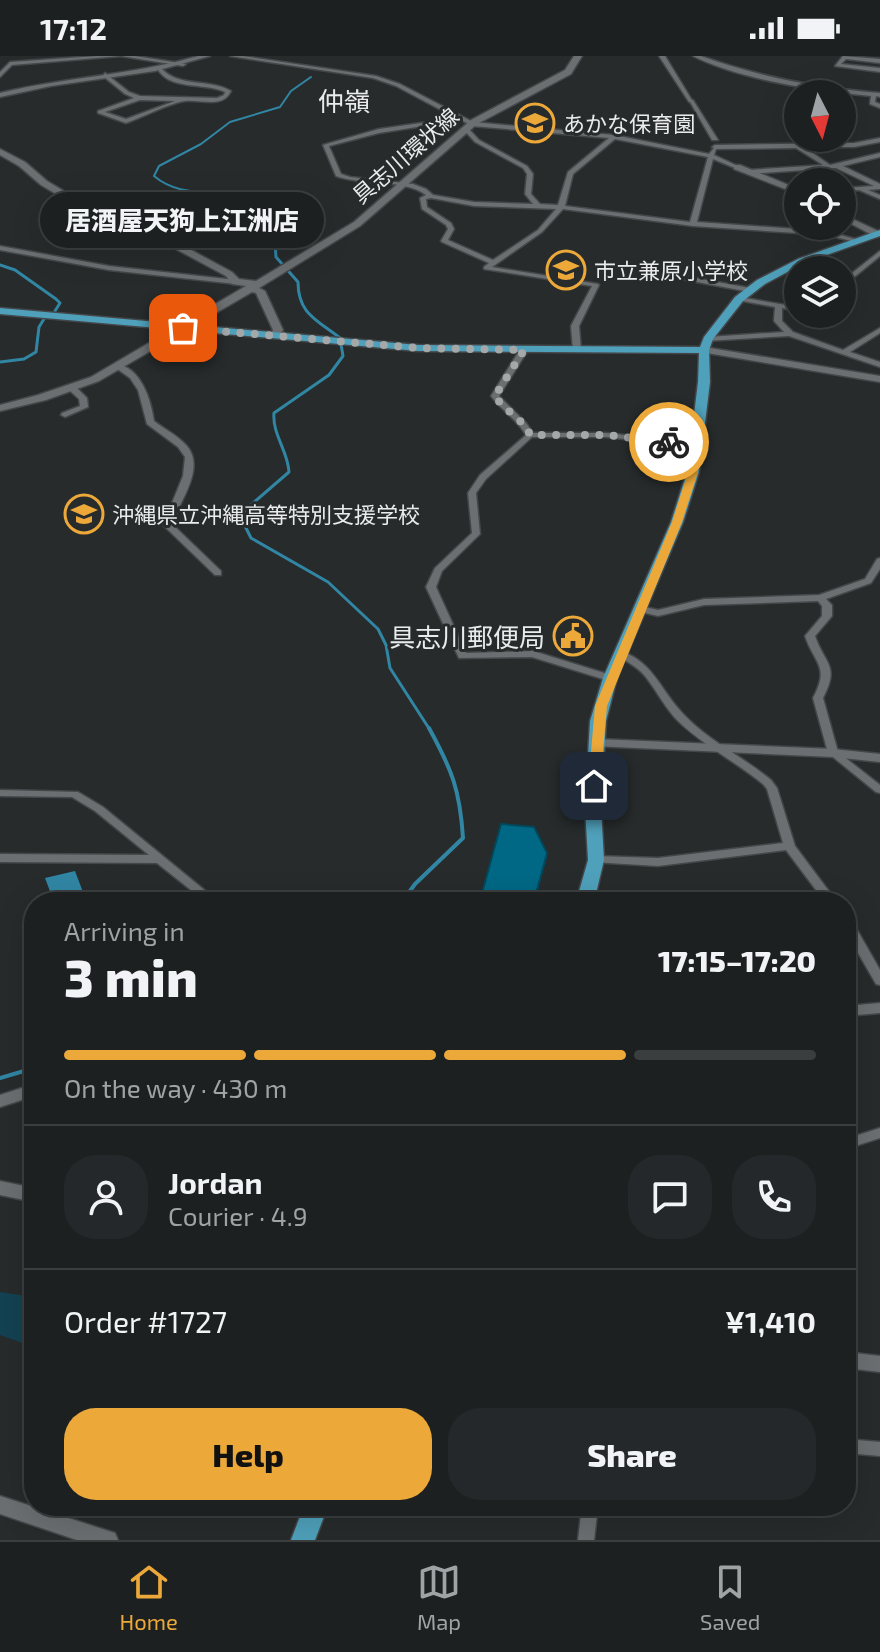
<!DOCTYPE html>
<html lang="en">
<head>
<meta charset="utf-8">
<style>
	body { margin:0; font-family:"Exo 2","Noto Sans JP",sans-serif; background:#25282a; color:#f1f3f6; height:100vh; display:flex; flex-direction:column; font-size:30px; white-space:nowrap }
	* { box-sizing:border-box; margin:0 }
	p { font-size:26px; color:#a0a3a5 }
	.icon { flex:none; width:44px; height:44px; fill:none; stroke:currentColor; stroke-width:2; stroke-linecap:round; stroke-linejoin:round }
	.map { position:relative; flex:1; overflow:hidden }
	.sheet { position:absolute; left:24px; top:836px; width:832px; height:624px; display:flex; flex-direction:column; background:#1d2021; border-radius:32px; box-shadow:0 8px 32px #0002,0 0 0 2px #3b3e3f }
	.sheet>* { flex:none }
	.needle { width:52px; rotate:174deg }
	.tools { position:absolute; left:784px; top:24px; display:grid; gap:16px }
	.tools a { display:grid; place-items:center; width:72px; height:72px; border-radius:50%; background:#1d2021; box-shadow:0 8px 32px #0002,0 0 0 2px #3b3e3f; font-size:40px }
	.pin { position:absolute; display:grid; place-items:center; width:68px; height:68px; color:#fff; margin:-34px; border-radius:16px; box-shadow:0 4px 12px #0006 }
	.courier { position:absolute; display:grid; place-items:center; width:80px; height:80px; margin:-40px; border:6px solid #eca93a; border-radius:50%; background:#fff; color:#222; box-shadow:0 2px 10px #0007 }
	.bubble { position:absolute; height:56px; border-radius:28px; background:#1d2021; box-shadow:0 8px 32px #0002,0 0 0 2px #3b3e3f; font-size:26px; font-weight:800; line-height:56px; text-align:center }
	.overview em { font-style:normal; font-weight:800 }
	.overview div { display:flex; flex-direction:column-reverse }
	.overview { display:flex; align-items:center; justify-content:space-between; height:136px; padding:0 40px }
	h1 { font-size:52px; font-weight:800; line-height:60px }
	.bar { display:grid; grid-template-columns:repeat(4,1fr); gap:12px 8px; align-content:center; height:96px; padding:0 40px }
	.bar i { height:10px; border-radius:6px; background:#3b3e3f }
	.bar .current { background:#eca93a }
	.bar p { grid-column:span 4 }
	.line { display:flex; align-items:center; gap:20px; padding:0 40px; border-top:2px solid #3b3e3f }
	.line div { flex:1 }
	.round { display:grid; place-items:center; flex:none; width:84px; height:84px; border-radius:32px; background:#25282a }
	.action { display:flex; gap:16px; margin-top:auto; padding:16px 40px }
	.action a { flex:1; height:92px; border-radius:32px; background:#eca93a; color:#111; font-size:32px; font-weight:800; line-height:92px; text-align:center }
	.action a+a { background:#25282a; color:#f1f3f6 }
	.status { display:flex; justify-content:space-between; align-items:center; height:56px; padding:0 40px; background:#1d2021; direction:ltr }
	.status svg { height:22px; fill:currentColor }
	.dock { display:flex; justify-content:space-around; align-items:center; height:112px; border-top:2px solid #3b3e3f; background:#1d2021; font-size:22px; color:#a0a3a5 }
	.dock a { display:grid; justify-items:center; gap:4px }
	.dock .current { color:#eca93a }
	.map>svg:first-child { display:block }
</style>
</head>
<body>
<div class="status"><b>17:12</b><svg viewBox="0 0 49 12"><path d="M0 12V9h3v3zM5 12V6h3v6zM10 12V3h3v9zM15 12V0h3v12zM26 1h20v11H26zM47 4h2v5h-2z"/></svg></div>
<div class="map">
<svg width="880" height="1484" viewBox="0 0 880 1484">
	<rect width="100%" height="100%" fill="#272b2c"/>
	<path fill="#134252" d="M0,1236L34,1241V1291L0,1279Z"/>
	<path fill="#3186a4" d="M75,815L86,844L54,846L45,822Z"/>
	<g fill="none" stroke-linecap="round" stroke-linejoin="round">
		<path stroke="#3186a4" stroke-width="2" d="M275,174C248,117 193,153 154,120L159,110L201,88L230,66L280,51L291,35L311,21"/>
		<path stroke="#3186a4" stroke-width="3" d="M274,172L276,201L298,226C298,258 317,264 340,282L343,300L329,319L274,357C272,378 288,395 289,416L245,454L242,464L251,482L328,526L378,573L386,589L390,612L430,674
			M0,209L15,214L56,243L60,247L55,255
			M0,306L24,303L36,296L39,271L44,263"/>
		<path stroke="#3186a4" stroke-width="4" d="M402,846L415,828L463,782C460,734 452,714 429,672
			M0,1022L34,1012"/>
		<defs>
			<path id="minor" d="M97,0H121L12,9L0,21V16L10,6Z
				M121,0H135L186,8L183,10Z
				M230,0H243L376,20L400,28L473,66L614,79L709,98L714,92L712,91L715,89L854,87L880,82V86L854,91H804L830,109L880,97V101L843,110L880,128V133L868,134L880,139V143L859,134L842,136V132L874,130L836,112L748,118L745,116L748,114L823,109L796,92L716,93L714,99L740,111L735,112L713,103L697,166L827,175L862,185L859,187L827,179L693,170L563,153L542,176L492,211L598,228L599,229L579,270L581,294L577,296L573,294L571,270L592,230L484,213V211L489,207L442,186L441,185L448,173L446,169L422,153L420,142L426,139C406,123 363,130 336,120L323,89L379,73L456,62L396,30L373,22ZM461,64L472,70L609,82L568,116L558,149L540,148L531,138L533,118L527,110L479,84L468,72L463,73L475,86L523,112L527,118L525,138L533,148L474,146L433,139L426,133L413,128L350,121L341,118L329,90L379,77ZM615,83L708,101L690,166L565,150L573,118ZM431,142L474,150L556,153L538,174L493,204L448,184L454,173L451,167L427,151L426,143Z
				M659,0H665L693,46H689Z
				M693,0H701C759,21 818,32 880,37V41L876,40L875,46L880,48V52L870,48L871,40C818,35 741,24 693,0Z
				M843,0L880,3V7L846,3L841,8L880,12V16L835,10Z
				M157,12H161C179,32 208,22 231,35C223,53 200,43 185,45C170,47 143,61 126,67L98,57V55L134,42L125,38L103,20L105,17L129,36L140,40L217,42L224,39L225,36C203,26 169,35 157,12ZM140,44L175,45L126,63L105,56Z
				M0,190L109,210L236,224L239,226L236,228L109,214L0,194Z
				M880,195V200L842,231V225Z
				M662,216L750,232L753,234L750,236L660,219V217Z
				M739,241L798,251V255L782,252V265L793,276L843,294L880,272V277L850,296L880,306V311L789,280L705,285V281H708L784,276L774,265L775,251L737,244V242Z
				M521,292L528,294L499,340L526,367L533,377H606L698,387L702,389L698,391L606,381H532L486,423L476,437L480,478L442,515L436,531L466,597L533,595L614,620L615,622L614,624H606L532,601L459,602L426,531L435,512L472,477L468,437L480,419L526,379C517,363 501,354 491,340Z
				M116,308C141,311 151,344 154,365C164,373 177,379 186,389C207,412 179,445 172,468L221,515V519H215L163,469L183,420L185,401L178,391L147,368L138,334L130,322L116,312Z
				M69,330H75L87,342L88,351L65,361L61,359L62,357L80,350L79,343L69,334Z
				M880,502V513L871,527L826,543L832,549V560L815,580C825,609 840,609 823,642L838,696L880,729V737L876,736L828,697L813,642C830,610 815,609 805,580L822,560V550L818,545L704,549L658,560L637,555L635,553L640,550L658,554L704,543L819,539L865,523L877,503Z
				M621,595C650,605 659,629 677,651C702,682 741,699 771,724L777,732L795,790L837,846H825L786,794L658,810L592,806L590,804L596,800L658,802L783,787L767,733L763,728C736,706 704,690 678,665C665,652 657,635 645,620C637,610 626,606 616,598Z
				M0,734L78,736L103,751L219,846H206L157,807L0,806V798L149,799L95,755L72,741L0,740Z
				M846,861L852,865L880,914V929L876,928L846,876Z
				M880,1072V1082L846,1093V1083Z
				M846,1383L880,1386V1400L846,1397Z
				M582,1450H598L594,1484H578Z"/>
			<path id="tertiary" d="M689,44H693L718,84H712Z
				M734,109H740L798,133V138L734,113Z
				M842,158L880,176V180H874L842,163Z
				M704,291L880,320V326L701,296L699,294Z
				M597,683L833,693L880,698V706L833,701L592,690L590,687L592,684Z
				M880,947V957L846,960V950Z
				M34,1028V1040L0,1051V1039Z
				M0,1125L34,1132V1146L0,1139Z
				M846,1296L880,1300V1316L846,1312Z
				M0,1440L115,1477L118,1484H77L0,1458Z"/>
			<path id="secondary" d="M198,0H210L155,15L51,30L0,41V37C65,21 134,19 198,0Z
				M574,0H582L571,18L477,68L360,170L259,232L265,235L283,274L278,282L269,280L273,274L256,237L252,236L99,325L46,344L0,355V349L38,339L91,321L246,230L232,228L226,220L174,192L104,171L88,157L41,129L19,110L0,99V93L25,106L47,125L94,153L110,167L180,188L232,216L239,223L256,225L354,166L471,64L565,14Z"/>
			<path id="primary" d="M880,174V180L804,207L765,228L743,245L713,283L709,294L710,326L699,416L683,466L617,622L606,665L601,751L604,804L594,846H576L588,804L585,751L590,665L603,622L671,466L687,416L698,326L699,297L418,295L0,258V252L418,289L700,291L704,281L735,241L757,224L798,203Z
				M304,1450H328L315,1484H291Z"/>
		</defs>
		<use href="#minor" stroke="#444749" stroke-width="3"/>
		<use href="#tertiary" stroke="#444749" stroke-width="3"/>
		<use href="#secondary" stroke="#444749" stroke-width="3"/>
		<use href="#primary" stroke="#444749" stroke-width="3"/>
		<use href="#minor" fill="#6b6f71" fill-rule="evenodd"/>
		<use href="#tertiary" fill="#6b6f71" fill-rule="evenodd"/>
		<use href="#secondary" fill="#6b6f71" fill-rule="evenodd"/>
		<use href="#primary" fill="#4fa0bb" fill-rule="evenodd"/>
	</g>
	<path fill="#005972" d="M547,797L535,846H481V841Z"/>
	<path fill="#00495d" d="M547,797V802L534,846Z"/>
	<path fill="#006885" stroke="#00495d" stroke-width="2" d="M501,768L534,771L547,797L534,845L481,841Z"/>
	<path fill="#eca93a" d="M669,383L702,387L698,416L682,466L607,650L600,730L594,734L588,730L595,650L672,466L688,416L693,391L665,388Z"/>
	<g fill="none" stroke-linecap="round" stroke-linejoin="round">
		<path stroke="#a5a8a9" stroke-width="8" stroke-dasharray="0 14.4" d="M183,272L418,292L524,294L495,340C504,355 524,363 530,379H606L669,386"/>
	</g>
	<defs>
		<symbol id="school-ring" viewBox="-11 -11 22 22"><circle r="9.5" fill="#272b2c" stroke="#eca93a" stroke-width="1.5"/><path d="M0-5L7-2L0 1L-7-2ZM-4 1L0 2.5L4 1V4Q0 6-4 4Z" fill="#eca93a"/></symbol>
		<symbol id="civic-ring" viewBox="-11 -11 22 22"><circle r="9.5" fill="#272b2c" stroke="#eca93a" stroke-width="1.5"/><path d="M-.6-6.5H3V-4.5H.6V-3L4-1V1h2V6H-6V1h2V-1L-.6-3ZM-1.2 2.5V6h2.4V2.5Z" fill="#eca93a"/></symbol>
	</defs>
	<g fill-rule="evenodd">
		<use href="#school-ring" x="513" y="45" width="44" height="44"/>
		<use href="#school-ring" x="544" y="192" width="44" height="44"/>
		<use href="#school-ring" x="62" y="436" width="44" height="44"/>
		<use href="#civic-ring" x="551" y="558" width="44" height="44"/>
	</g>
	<g text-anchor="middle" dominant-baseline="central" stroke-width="6" stroke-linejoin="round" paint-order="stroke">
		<g font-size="22" fill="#e9ebec" stroke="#272b2c" text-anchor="start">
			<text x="563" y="67">あかな保育園</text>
			<text x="594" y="214">市立兼原小学校</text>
			<text x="112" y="458">沖縄県立沖縄高等特別支援学校</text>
		</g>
		<g font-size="22" fill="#e9ebec" stroke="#272b2c">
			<text transform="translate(405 99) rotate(-41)">具志川環状線</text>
		</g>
		<g font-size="26" fill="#e9ebec" stroke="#272b2c">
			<text x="344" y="44">仲嶺</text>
		</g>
		<g font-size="26" fill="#e9ebec" stroke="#272b2c" text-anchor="end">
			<text x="545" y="580">具志川郵便局</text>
		</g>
	</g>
</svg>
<div class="tools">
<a><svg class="needle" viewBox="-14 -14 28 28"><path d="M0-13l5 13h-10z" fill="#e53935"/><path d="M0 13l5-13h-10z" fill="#a0a3a5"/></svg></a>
<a><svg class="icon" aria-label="locate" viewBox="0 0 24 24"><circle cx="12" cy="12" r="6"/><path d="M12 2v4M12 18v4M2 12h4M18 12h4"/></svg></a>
<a><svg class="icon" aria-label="layers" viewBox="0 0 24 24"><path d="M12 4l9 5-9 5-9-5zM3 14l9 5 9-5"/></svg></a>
</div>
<div class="pin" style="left:183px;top:272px;background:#ea580c"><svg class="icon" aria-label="bag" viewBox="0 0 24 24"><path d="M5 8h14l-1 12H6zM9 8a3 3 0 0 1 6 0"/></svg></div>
<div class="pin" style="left:594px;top:730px;background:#1f2937"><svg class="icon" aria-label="home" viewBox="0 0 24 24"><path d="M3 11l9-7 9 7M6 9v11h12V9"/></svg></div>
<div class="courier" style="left:669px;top:386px"><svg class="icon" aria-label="bike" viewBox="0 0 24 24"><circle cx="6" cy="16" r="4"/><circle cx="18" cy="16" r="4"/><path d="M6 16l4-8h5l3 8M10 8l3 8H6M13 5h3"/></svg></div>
<div class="bubble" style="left:40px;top:136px;width:284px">居酒屋天狗上江洲店</div>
<section class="sheet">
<div class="overview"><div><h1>3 min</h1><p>Arriving in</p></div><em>17:15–17:20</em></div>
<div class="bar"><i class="current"></i><i class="current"></i><i class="current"></i><i></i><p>On the way · 430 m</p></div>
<div class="line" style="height:144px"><a class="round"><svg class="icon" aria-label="person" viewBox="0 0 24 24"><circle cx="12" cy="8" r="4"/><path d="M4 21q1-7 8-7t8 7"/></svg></a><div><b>Jordan</b><p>Courier · 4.9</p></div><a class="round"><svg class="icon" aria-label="chat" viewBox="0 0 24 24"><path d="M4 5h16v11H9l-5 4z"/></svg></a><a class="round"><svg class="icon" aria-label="phone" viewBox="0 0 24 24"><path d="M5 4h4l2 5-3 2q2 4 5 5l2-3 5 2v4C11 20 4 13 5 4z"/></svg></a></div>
<div class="line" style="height:104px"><div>Order #1727</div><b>¥1,410</b></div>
<div class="action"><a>Help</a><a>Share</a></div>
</section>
</div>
<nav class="dock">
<a class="current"><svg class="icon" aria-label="home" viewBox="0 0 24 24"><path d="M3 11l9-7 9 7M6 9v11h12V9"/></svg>Home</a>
<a><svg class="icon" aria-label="map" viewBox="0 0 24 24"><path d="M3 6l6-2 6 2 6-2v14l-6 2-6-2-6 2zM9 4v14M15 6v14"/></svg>Map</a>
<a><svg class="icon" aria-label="saved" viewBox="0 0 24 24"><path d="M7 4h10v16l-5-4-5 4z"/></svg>Saved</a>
</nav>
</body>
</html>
